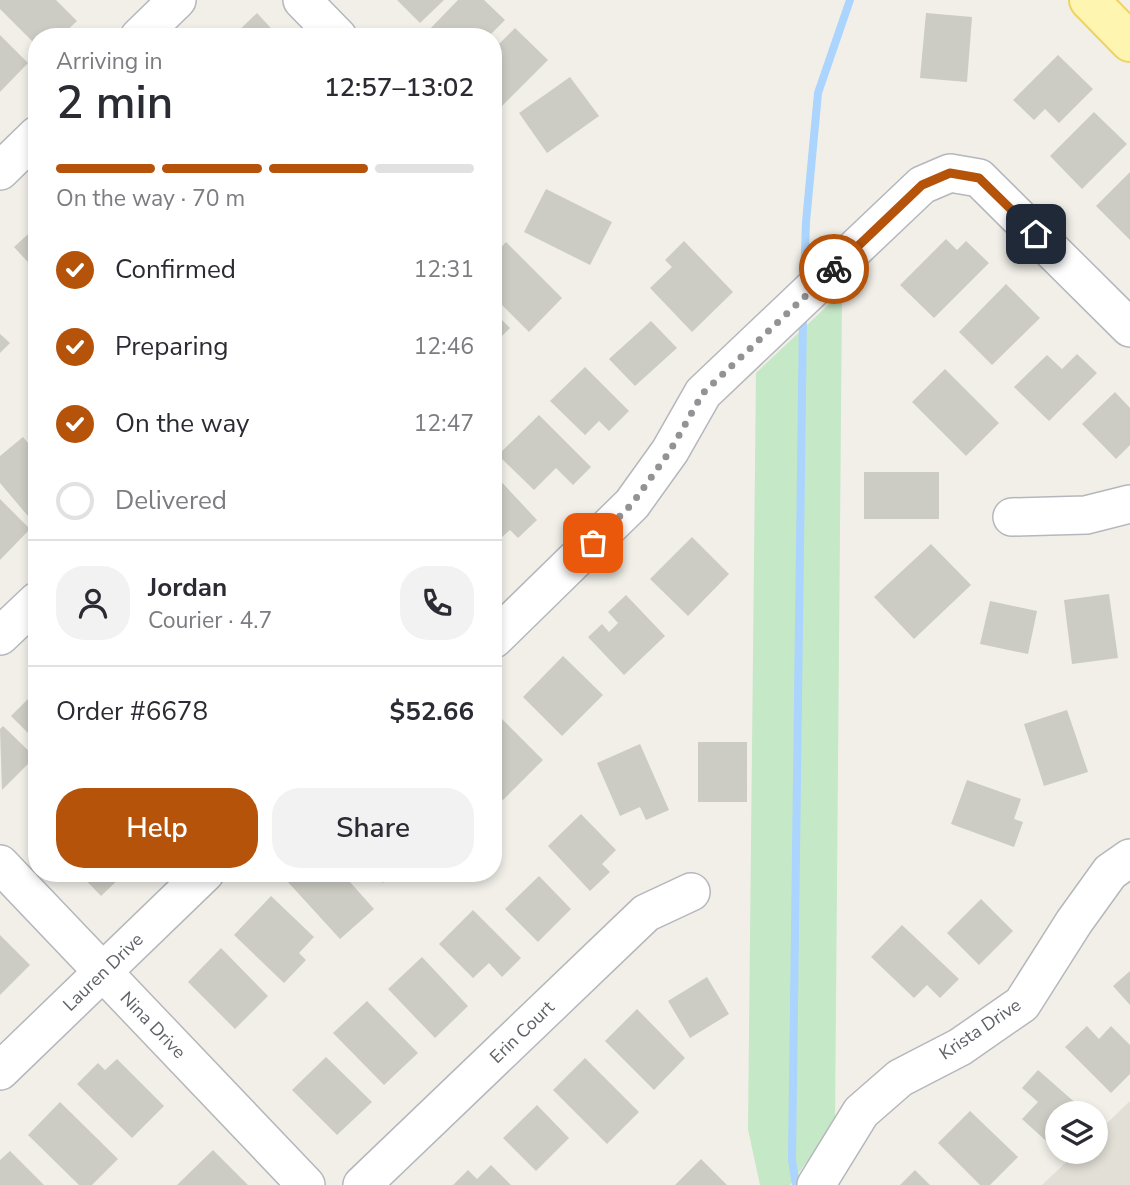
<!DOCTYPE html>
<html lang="en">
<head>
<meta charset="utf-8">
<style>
	body { margin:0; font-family:"Nunito Sans",sans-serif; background:#f2f2f3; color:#2b2b33; height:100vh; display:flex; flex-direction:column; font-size:26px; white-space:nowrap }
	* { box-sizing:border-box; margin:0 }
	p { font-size:23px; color:#7c7c81 }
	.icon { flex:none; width:38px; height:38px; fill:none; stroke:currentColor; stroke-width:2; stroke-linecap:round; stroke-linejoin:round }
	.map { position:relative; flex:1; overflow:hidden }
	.sheet { position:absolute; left:28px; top:28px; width:474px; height:854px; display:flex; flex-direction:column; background:#fff; border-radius:28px; box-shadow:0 4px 10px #0003 }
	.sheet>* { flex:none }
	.buttons { position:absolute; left:1045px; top:1101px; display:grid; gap:14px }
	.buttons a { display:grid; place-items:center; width:63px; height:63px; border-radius:50%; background:#fff; box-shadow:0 4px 10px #0003; font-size:35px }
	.pin { position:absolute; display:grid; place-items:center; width:60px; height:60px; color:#fff; margin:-30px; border-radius:14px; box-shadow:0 4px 10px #0006 }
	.courier { position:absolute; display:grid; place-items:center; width:70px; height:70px; margin:-35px; border:5px solid #b45309; border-radius:50%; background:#fff; color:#222; box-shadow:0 2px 9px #0007 }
	.overview em { font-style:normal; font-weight:600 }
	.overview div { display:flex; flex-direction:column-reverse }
	.overview { display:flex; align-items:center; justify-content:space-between; height:119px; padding:0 28px }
	h1 { font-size:46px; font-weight:600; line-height:52px }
	.bar { display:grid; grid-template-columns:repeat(4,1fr); gap:10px 7px; align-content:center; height:84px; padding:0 28px }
	.bar i { height:9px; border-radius:5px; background:#e1e1e2 }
	.bar .active { background:#b45309 }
	.bar p { grid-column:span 4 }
	.line { display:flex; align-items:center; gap:18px; padding:0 28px; border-top:2px solid #e1e1e2 }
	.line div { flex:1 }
	.round { display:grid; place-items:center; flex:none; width:74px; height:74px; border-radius:28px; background:#f2f2f3 }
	ol { padding:0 28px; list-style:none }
	li { display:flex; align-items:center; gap:21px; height:77px }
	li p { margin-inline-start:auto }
	li .icon { padding:7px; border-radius:50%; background:#b45309; color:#fff; stroke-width:4 }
	li:last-child { color:#7c7c81 }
	li i { width:38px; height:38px; border:4px solid #e1e1e2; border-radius:50% }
	.action { display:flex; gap:14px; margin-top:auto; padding:14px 28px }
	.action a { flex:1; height:80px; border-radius:28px; background:#b45309; color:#fff; font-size:28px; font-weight:600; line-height:80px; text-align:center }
	.action a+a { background:#f2f2f3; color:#2b2b33 }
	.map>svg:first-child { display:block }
</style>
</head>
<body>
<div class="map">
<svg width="1130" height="1185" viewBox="0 0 1130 1185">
	<rect width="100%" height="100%" fill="#f1efe8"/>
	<path fill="#e1dfd6" d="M1130,1101V1185H1042L1077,1152H1096V1134Z"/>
	<path fill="#c5e8c7" d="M842,292L835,1122L790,1185H760L748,1129L756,373Z"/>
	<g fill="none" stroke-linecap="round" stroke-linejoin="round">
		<path stroke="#abd4fe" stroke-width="8" d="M804,282L806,222L818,93L850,0
			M796,1185L792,1160L803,316"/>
	</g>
	<path fill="#cccbc4" d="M0,0H56L77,21L60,37H37V46L0,9Z
		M397,0H444L420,23Z
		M458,0H484L505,20L488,37H430L426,33Z
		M257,13L279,37H232Z
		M926,13L972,17L967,82L920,78Z
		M515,28L548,60L500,108L494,102V49Z
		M0,35L28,63L0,92Z
		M1058,55L1093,89L1059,123L1045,109L1034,120L1013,100Z
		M570,77L599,116L547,153L519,113Z
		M1094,112L1127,144L1082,189L1050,156Z
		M1130,172V240L1096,206Z
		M546,189L612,222L590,265L524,232Z
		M37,226V272L14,247Z
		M946,239L957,250L966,241L989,263L934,318L900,285Z
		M684,241L733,292L692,332L650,288L672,267L665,260Z
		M506,242L562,298L529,332L494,297V255Z
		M1006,284L1040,318L992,365L959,332Z
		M494,312L510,328L494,344Z
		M651,321L677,348L635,386L609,359Z
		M0,334L10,343L0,353Z
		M1077,354L1097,373L1049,421L1014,387L1047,355L1062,369Z
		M585,367L629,411L609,431L599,421L585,435L550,401Z
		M945,369L999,423L966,456L912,402Z
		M1115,392L1130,408V445L1116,459L1082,424Z
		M539,415L591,467L573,485L556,468L534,490L498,455Z
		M23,437L37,454V519L33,522L0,483V456Z
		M864,472H939V519H864Z
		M494,474L537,520L518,538L510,530L494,544Z
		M0,499L30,529L0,560Z
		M692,537L729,574L688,616L650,579Z
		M931,544L971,585L914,639L874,597Z
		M1109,594L1118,658L1072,664L1064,600Z
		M626,595L665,636L624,675L588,637L602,624L609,632L618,623L608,612Z
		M990,601L1037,611L1028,654L980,644Z
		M563,656L603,695L562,736L523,697Z
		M37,690V742L11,716Z
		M1067,710L1088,772L1044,786L1024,724Z
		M500,717L543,760L503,800L494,790V723Z
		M3,726L35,757L2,790L0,729Z
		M698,742H747V802H698Z
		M640,744L669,810L646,820L640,807L620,816L597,763Z
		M967,780L1021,799L1014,819L1023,822L1014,847L951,824Z
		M581,814L616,850L602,864L610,872L590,891L548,846Z
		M79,873H125L101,896Z
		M295,873H342L374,909L340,939L287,881Z
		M374,873H393L383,883Z
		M539,876L571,909L538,942L505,909Z
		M271,896L314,937L299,953L306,960L284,983L234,935Z
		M981,899L1013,931L979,965L947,933Z
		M473,910L521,958L502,977L489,963L473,978L439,944Z
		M902,925L959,979L940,998L927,985L914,998L871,957Z
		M0,935L30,965L0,995Z
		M221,948L268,996L235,1029L188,982Z
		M422,957L468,1006L435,1038L388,989Z
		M1130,971V1005L1113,986Z
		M707,977L729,1014L690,1038L668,1001Z
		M367,1001L418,1053L384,1085L333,1033Z
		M637,1009L685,1058L654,1090L605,1041Z
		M1087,1026L1099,1039L1111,1026L1130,1045V1074L1111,1093L1065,1047Z
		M326,1057L372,1102L337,1135L292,1090Z
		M585,1058L639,1112L607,1144L553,1090Z
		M117,1059L164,1106L132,1138L77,1084L98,1063L105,1070Z
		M1038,1070L1087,1113H1057V1147L1055,1149L1022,1119L1038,1102L1022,1088Z
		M60,1102L118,1159L92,1185H79L28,1135Z
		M537,1105L569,1138L536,1171L503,1138Z
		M970,1111L1018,1157L990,1185H980L938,1143Z
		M213,1150L248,1185H177Z
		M10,1151L44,1185H0V1160Z
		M701,1159L727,1185H675Z
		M491,1165L511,1185H453L468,1170L477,1179Z
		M915,1170L930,1185H900Z"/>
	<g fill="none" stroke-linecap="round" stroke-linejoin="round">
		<defs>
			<path id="minor" d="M302,0L338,37
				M139,37L177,0
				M0,171L37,135
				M1012,517L1086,515L1130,504
				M0,636L37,601
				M494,639L632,504L670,451L703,393L922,185L950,173L979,178L1130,328
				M0,864L306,1185
				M0,1071L205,873
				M362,1185L646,913L691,892
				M816,1185L861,1112L900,1078L960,1047L1022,1004L1074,922L1110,872L1130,858"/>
			<path id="major" d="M1089,0L1130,42"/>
		</defs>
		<use href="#minor" stroke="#b5b7bc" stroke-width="40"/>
		<use href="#major" stroke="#f0d261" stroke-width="42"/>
		<use href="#minor" stroke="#fff" stroke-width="37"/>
		<use href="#major" stroke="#fef6b0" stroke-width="38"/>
	</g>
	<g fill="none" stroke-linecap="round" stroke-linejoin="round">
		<path stroke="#929395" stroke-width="7" stroke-dasharray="0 12.6" d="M593,543L632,504L670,451L703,393L834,269"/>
		<path stroke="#b45309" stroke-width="9" d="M834,269L922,185L950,173L979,178L1036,234"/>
	</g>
	<g text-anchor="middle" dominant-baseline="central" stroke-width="5" stroke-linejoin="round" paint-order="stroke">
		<g font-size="18" fill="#5f6268" stroke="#fff">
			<text transform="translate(103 972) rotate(-44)">Lauren Drive</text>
			<text transform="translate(153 1025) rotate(46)">Nina Drive</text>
			<text transform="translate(980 1029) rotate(-34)">Krista Drive</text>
			<text transform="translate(522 1032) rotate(-44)">Erin Court</text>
		</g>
	</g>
</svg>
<div class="buttons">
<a><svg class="icon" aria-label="layers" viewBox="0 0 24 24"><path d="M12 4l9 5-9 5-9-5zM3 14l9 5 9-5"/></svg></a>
</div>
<div class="pin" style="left:593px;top:543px;background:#ea580c"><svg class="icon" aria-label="bag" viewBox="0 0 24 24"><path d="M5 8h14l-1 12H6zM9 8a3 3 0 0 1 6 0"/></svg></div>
<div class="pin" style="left:1036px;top:234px;background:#1f2937"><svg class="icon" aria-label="home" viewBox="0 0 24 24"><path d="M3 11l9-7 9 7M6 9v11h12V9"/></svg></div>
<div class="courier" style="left:834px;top:269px"><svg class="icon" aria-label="bike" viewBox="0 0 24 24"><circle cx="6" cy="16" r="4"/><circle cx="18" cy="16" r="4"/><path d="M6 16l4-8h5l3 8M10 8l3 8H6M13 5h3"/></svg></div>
<section class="sheet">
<div class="overview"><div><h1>2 min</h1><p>Arriving in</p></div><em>12:57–13:02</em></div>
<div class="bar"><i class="active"></i><i class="active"></i><i class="active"></i><i></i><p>On the way · 70 m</p></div>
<ol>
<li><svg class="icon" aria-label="check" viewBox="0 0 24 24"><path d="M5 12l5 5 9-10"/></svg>Confirmed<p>12:31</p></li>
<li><svg class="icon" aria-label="check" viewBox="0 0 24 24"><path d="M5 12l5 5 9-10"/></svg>Preparing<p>12:46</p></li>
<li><svg class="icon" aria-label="check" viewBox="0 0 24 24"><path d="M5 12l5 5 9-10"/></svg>On the way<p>12:47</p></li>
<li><i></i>Delivered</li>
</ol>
<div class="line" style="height:126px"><a class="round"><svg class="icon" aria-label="person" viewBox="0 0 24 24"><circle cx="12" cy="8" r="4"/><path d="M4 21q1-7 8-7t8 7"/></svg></a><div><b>Jordan</b><p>Courier · 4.7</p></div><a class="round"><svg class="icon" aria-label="phone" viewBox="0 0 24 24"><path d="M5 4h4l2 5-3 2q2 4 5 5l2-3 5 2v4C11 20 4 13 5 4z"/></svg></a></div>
<div class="line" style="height:91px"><div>Order #6678</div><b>$52.66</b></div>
<div class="action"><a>Help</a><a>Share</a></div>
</section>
</div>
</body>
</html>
